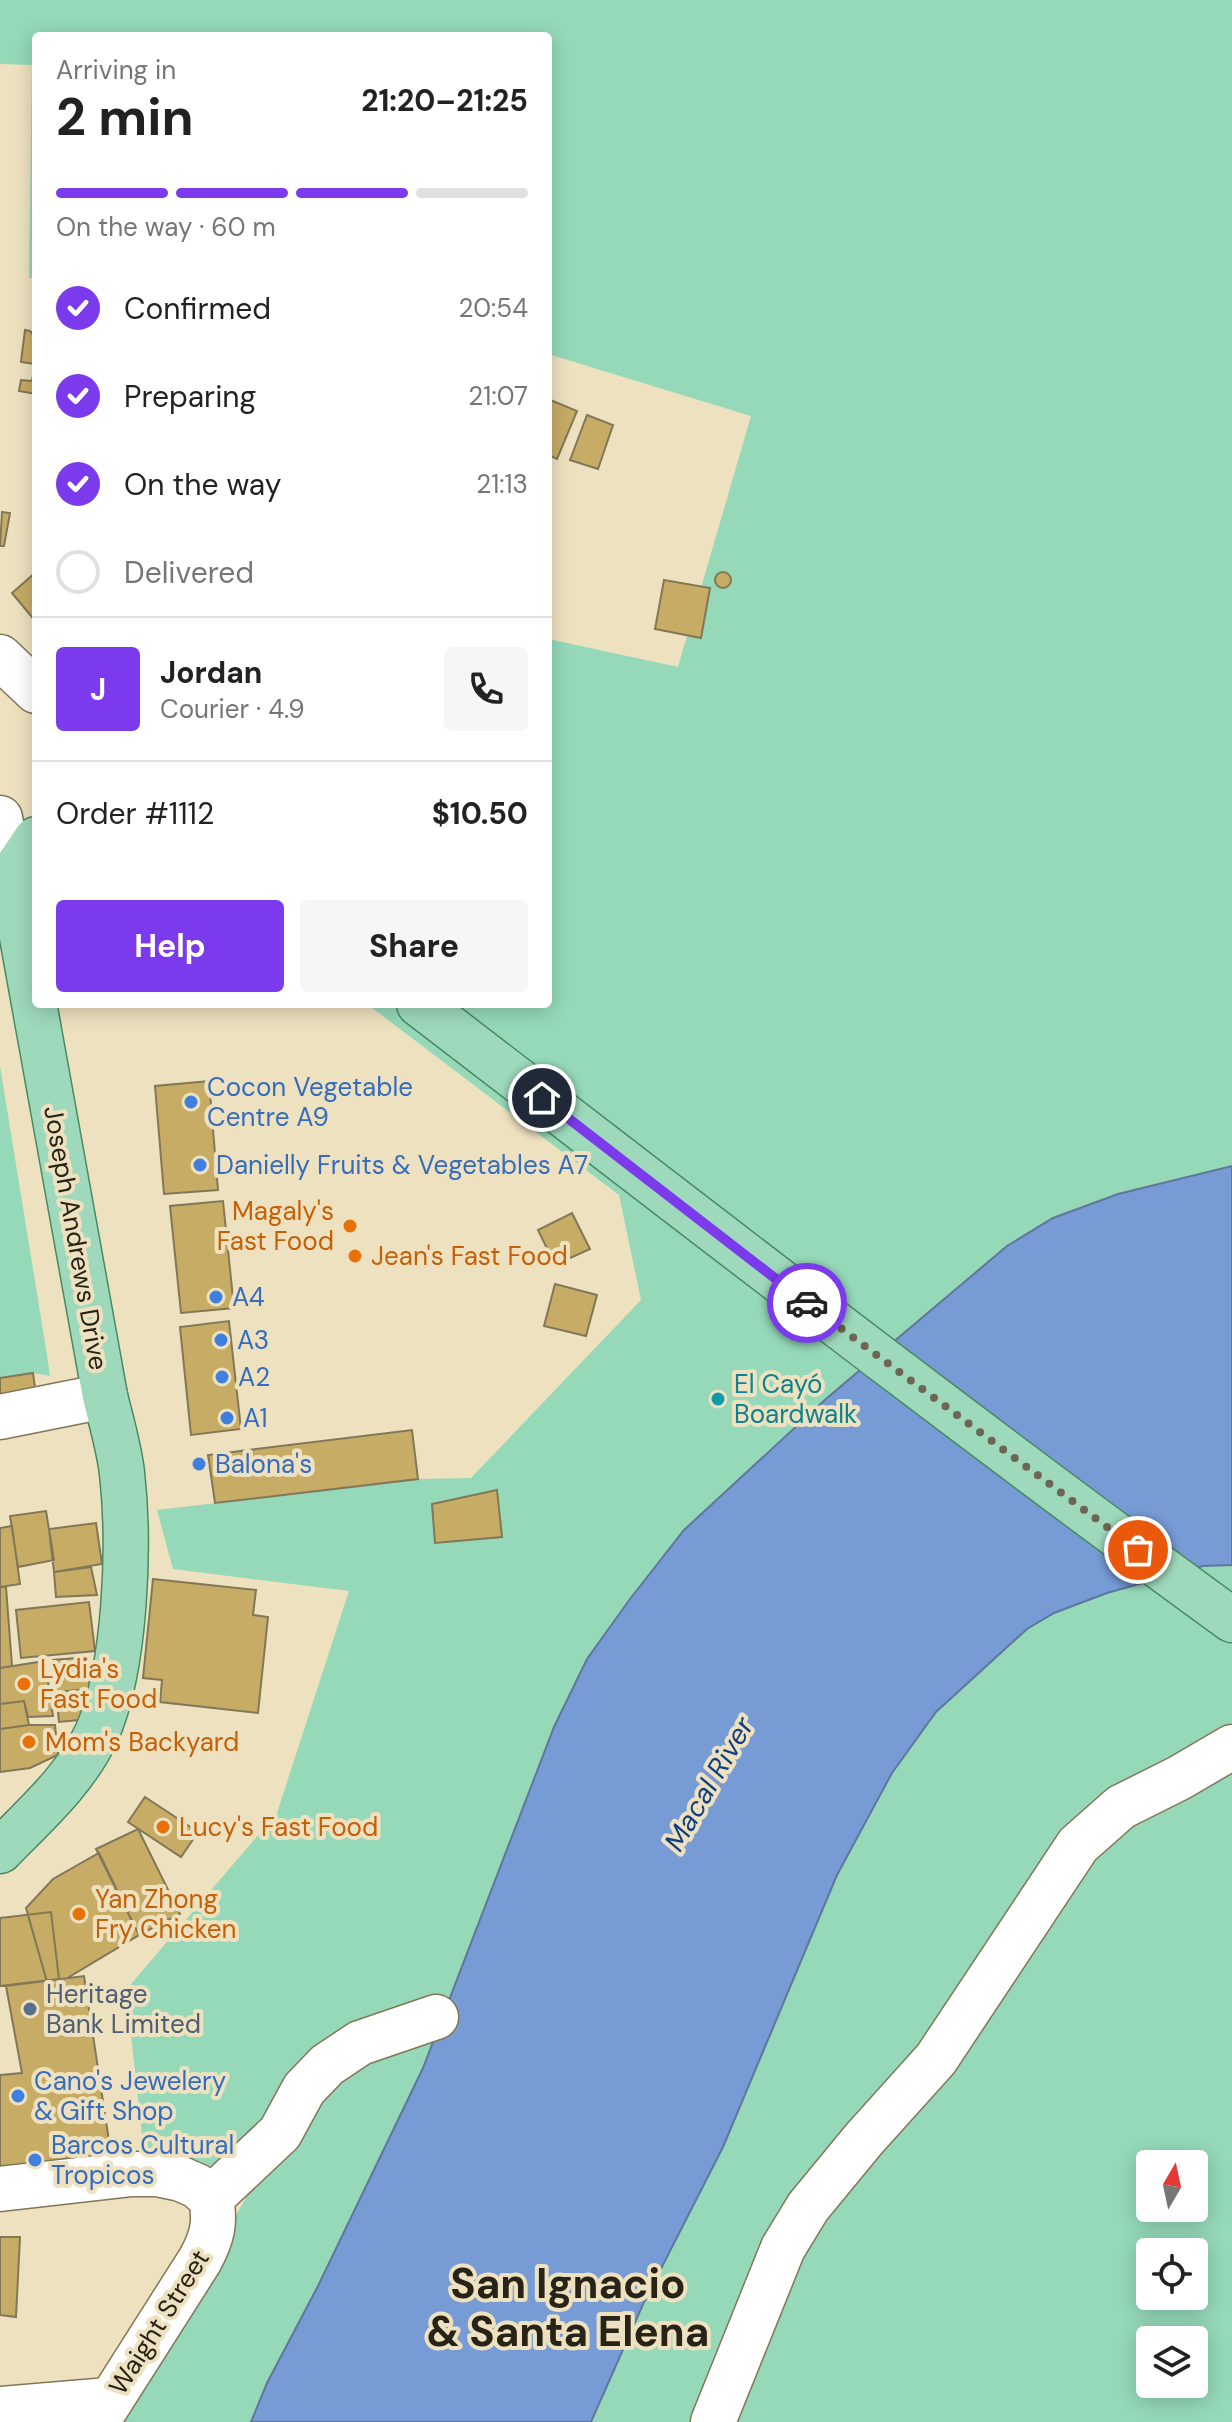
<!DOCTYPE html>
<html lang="en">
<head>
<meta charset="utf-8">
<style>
	body { margin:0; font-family:"DM Sans",sans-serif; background:#f6f6f6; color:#222; height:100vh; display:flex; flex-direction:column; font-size:30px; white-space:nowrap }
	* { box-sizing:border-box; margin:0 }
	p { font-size:26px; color:#767676 }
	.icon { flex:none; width:44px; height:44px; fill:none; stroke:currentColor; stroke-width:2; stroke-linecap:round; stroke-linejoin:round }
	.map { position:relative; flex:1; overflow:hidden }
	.sheet { position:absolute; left:32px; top:32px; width:520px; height:976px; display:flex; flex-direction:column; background:#fff; border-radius:8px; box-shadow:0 4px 20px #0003 }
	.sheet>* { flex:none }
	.needle { width:52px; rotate:9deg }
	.fabs { position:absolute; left:1136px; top:2150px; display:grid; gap:16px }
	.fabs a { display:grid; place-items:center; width:72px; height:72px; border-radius:8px; background:#fff; box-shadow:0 4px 20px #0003; font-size:40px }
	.pin { position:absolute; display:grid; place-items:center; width:68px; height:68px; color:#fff; margin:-34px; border:4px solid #fff; border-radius:50%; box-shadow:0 2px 8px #0007 }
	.courier { position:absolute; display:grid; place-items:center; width:80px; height:80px; margin:-40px; border:6px solid #7c3aed; border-radius:50%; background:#fff; color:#222; box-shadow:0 2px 10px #0007 }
	.head em { font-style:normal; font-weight:700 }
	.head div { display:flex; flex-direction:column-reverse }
	.head { display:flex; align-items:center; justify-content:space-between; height:136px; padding:0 24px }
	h1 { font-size:52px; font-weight:700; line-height:60px }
	.bar { display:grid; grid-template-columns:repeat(4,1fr); gap:12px 8px; align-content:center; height:96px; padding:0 24px }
	.bar i { height:10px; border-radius:6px; background:#e0e0e0 }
	.bar .active { background:#7c3aed }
	.bar p { grid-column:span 4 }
	.line { display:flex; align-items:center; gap:20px; padding:0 24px; border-top:2px solid #e0e0e0 }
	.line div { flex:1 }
	.round { display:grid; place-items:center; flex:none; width:84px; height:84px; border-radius:8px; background:#f6f6f6 }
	ol { padding:0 24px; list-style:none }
	li { display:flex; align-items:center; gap:24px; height:88px }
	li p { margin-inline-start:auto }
	li .icon { padding:8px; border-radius:50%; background:#7c3aed; color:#fff; stroke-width:4 }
	li:last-child { color:#767676 }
	li i { width:44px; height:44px; border:4px solid #e0e0e0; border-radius:50% }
	.cta { display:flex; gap:16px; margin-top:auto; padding:16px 24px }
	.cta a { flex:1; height:92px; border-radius:8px; background:#7c3aed; color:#fff; font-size:32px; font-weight:700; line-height:92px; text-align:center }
	.cta a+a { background:#f6f6f6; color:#222 }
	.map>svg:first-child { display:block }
</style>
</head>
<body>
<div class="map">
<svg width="1232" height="2422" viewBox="0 0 1232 2422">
	<rect width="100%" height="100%" fill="#ede1bf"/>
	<path fill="#95d9b9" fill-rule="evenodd" d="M0,0H1232V1166L1118,1194L1007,1246L827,1398L684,1530L630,1599L587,1659L554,1727L423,2068L318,2286L267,2383L251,2422H121L258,2176L144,2153L126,1990L277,1813L349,1591L173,1569L157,1510L418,1479L471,1478L641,1300L619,1195L367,1004H548V639L678,667L751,416L548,354V36H36V278H29L32,65L0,64Z
		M0,1066L47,1355L50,1376L33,1373L0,1378Z
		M1232,1565V2422H591L644,2302L723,2147L837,1875L892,1773L936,1712L1027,1629L1054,1613L1107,1593L1203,1566ZM1150,2164H1194V2208H1150ZM1150,2252H1194V2296H1150ZM1150,2340H1194V2384H1150Z"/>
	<path fill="#769bd5" stroke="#5f779c" stroke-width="2" d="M1232,1166V1565L1203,1566L1107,1593L1054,1613L1027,1629L936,1712L892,1773L837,1875L723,2147L644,2302L591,2422H251L267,2383L318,2286L423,2068L554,1727L587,1659L630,1599L684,1530L827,1398L1007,1246L1053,1218L1118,1194Z"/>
	<path fill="#c6ac65" stroke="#827758" stroke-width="2" d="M25,330L30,331L36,338V394L19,391L21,380L32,381L35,364L21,362Z
		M548,399L577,411L557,459L548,455Z
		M587,415L613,425L598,469L570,460Z
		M2,512L10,513L4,546H0Z
		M715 580a8 8 0 1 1 16 0a8 8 0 1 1-16 0Z
		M36,572V622L12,593Z
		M664,580L710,588L701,638L655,629Z
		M209,1081L218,1190L164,1194L155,1086Z
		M223,1201L234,1308L181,1313L170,1206Z
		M572,1213L590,1249L555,1265L538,1230Z
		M555,1284L597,1295L586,1336L544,1326Z
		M229,1321L241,1429L191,1435L180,1327Z
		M33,1373L37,1402L0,1408V1378Z
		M412,1430L418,1479L215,1503L208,1455Z
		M497,1490L502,1537L435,1543L432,1504Z
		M46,1511L54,1560L18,1567L10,1516Z
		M96,1523L102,1564L54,1572L49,1529Z
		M12,1526L20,1584L0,1587V1528Z
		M91,1567L97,1595L56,1597L54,1572Z
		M153,1579L256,1590L253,1615L268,1617L258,1713L160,1702L162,1680L143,1678Z
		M0,1587H6L12,1666L0,1668Z
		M89,1602L95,1651L21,1658L16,1610Z
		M87,1657L90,1689L56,1692L53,1660Z
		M45,1661L53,1716L28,1717L24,1701L0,1704V1668Z
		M90,1689L89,1719L59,1722L56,1692Z
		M24,1701L29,1725L0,1729V1704Z
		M29,1725H55L58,1755L30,1768L0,1772V1729Z
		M145,1797L198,1832L181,1857L128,1822Z
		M138,1829L180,1914L139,1935L96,1849Z
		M99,1853L139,1935L49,1989L26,1908L53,1879Z
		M51,1912L59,1979L0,1986V1918Z
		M84,1976L114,2174L0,2187V2075L22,2073L6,1986Z
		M0,2237H20L16,2317L0,2315Z"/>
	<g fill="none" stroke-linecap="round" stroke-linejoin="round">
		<defs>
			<path id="minor" d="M0,657L36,691
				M0,818L11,876
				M0,1417L105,1396
				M0,2189L132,2174H157L181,2179L197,2186L211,2198C216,2223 212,2238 200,2260L97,2422
				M211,2198L280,2133L304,2089L327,2065L360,2043L436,2017
				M0,2409L109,2400
				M713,2422L783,2248L808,2207L864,2139L936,2059L1078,1845L1121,1807L1179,1778L1232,1747"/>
			<path id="major" d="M419,1004C689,1211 957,1420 1232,1620
				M0,1851C35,1815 76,1779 97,1733C126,1667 130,1545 122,1473C119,1447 111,1421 105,1396L11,876L36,839"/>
		</defs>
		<use href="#minor" stroke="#827657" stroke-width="47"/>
		<use href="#major" stroke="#4a8964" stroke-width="47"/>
		<use href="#minor" stroke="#fff" stroke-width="44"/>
		<use href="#major" stroke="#9ed9bb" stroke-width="44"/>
	</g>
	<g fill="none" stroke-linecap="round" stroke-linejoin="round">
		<path stroke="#6d6652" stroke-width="8" stroke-dasharray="0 14.4" d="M807,1303L1138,1550"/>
		<path stroke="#7c3aed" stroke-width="10" d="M542,1098L807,1303"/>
	</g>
	<g fill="#3f7fe0" stroke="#ede1bf" stroke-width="3">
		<circle cx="191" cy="1102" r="8"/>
		<circle cx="200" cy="1165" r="8"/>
		<circle cx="216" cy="1297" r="8"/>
		<circle cx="221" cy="1340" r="8"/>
		<circle cx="222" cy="1377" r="8"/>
		<circle cx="227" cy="1418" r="8"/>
		<circle cx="199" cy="1464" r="8"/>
		<circle cx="18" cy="2096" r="8"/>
		<circle cx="35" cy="2160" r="8"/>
	</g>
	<g fill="#e8710a" stroke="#ede1bf" stroke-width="3">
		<circle cx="350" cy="1226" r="8"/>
		<circle cx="355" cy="1256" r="8"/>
		<circle cx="24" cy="1684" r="8"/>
		<circle cx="29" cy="1742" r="8"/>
		<circle cx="163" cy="1827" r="8"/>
		<circle cx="79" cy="1914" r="8"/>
	</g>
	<circle fill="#0f9aa8" stroke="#ede1bf" stroke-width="3" cx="718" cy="1399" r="8"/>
	<circle fill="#5c6f8a" stroke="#ede1bf" stroke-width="3" cx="30" cy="2009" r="8"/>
	<g text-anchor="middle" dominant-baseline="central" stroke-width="8" stroke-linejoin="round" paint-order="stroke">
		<g font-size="26" fill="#366cbe" stroke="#ede1bf" text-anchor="start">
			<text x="207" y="1087">Cocon Vegetable<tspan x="207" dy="30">Centre A9</tspan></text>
			<text x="216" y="1165">Danielly Fruits &amp; Vegetables A7</text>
			<text x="232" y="1297">A4</text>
			<text x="237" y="1340">A3</text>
			<text x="238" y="1377">A2</text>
			<text x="243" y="1418">A1</text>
			<text x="215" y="1464">Balona's</text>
			<text x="34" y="2081">Cano's Jewelery<tspan x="34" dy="30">&amp; Gift Shop</tspan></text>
			<text x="51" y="2145">Barcos Cultural<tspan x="51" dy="30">Tropicos</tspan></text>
		</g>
		<g font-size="26" fill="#c56008" stroke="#ede1bf" text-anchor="start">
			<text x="334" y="1211" text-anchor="end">Magaly's<tspan x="334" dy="30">Fast Food</tspan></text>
			<text x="371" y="1256">Jean's Fast Food</text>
			<text x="40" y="1669">Lydia's<tspan x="40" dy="30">Fast Food</tspan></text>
			<text x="45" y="1742">Mom's Backyard</text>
			<text x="179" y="1827">Lucy's Fast Food</text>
			<text x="95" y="1899">Yan Zhong<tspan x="95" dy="30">Fry Chicken</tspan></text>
		</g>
		<g font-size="26" fill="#282317" stroke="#ede1bf">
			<text transform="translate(76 1238) rotate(80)">Joseph Andrews Drive</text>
			<text transform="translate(159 2322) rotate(-58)">Waight Street</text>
		</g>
		<g font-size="26" fill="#0d838f" stroke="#ede1bf" text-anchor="start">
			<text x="734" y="1384">El Cayó<tspan x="734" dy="30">Boardwalk</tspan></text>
		</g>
		<g font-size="26" fill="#4e5e75" stroke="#ede1bf" text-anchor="start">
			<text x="46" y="1994">Heritage<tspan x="46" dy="30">Bank Limited</tspan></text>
		</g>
		<g font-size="28" font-style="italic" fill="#123f84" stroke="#ede1bf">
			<text transform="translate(709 1784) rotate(-60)">Macal River</text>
		</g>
		<g font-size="42" font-weight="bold" fill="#282317" stroke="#ede1bf">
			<text x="568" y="2283">San Ignacio<tspan x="568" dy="48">&amp; Santa Elena</tspan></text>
		</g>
	</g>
</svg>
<div class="fabs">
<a><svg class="needle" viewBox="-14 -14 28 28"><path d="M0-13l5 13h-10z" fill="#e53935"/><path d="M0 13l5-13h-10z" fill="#767676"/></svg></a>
<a><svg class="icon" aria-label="locate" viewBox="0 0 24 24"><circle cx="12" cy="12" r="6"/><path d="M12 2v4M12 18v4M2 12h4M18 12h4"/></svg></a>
<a><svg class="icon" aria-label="layers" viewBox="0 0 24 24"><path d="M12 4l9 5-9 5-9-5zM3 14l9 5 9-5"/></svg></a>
</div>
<div class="pin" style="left:1138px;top:1550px;background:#ea580c"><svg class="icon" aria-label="bag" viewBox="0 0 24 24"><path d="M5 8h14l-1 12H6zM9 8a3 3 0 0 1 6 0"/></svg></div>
<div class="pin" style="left:542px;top:1098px;background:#1f2937"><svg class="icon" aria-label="home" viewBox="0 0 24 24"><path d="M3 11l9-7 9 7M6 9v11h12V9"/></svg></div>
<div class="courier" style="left:807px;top:1303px"><svg class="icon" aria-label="car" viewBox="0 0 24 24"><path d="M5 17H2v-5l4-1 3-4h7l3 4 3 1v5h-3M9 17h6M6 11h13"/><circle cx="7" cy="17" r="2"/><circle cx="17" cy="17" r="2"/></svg></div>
<section class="sheet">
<div class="head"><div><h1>2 min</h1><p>Arriving in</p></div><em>21:20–21:25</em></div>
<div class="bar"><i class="active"></i><i class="active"></i><i class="active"></i><i></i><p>On the way · 60 m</p></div>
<ol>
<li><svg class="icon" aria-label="check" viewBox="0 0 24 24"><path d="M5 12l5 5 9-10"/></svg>Confirmed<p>20:54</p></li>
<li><svg class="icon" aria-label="check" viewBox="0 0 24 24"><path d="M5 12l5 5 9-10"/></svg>Preparing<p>21:07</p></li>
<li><svg class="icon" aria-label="check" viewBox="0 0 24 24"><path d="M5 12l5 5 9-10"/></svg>On the way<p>21:13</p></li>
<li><i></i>Delivered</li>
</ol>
<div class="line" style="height:144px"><b class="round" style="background:#7c3aed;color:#fff">J</b><div><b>Jordan</b><p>Courier · 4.9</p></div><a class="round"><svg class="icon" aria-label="phone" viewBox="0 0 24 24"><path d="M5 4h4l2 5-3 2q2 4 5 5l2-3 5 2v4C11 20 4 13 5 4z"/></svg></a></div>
<div class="line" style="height:104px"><div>Order #1112</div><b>$10.50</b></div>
<div class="cta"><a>Help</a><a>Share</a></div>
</section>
</div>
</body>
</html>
